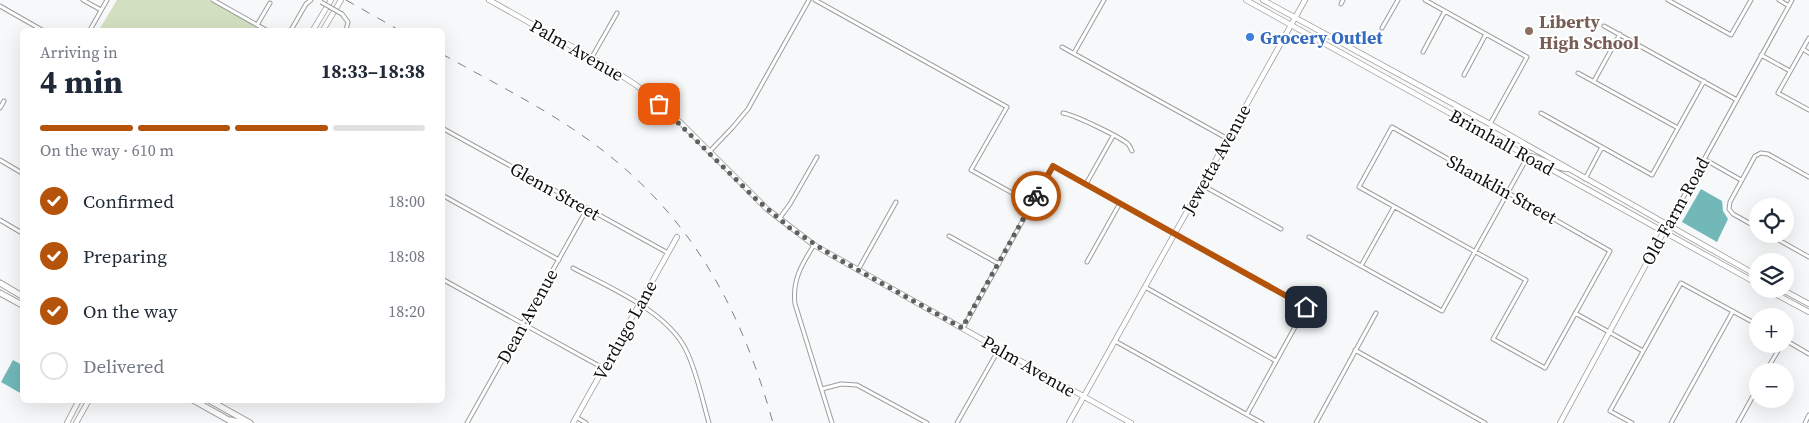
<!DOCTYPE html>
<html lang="en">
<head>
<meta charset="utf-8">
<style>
	body { margin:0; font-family:"Source Serif 4",serif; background:#f2f2f3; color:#1f2937; height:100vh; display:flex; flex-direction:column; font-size:19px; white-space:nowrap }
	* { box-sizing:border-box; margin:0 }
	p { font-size:16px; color:#747a83 }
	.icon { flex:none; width:28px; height:28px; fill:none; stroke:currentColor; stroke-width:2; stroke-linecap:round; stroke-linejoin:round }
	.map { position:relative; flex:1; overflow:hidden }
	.panel { position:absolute; left:20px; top:28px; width:425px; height:375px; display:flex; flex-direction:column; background:#fff; border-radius:8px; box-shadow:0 5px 20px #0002 }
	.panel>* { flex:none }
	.tools { position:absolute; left:1749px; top:198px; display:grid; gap:10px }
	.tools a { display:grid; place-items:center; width:45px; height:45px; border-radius:50%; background:#fff; box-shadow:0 5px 20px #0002; font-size:25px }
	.pin { position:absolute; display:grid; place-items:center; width:42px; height:42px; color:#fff; margin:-21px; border-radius:10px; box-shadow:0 2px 8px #0006 }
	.courier { position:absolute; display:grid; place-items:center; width:50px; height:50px; margin:-25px; border:4px solid #b45309; border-radius:50%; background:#fff; color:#222; box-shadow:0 1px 6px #0007 }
	.head em { font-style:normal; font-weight:700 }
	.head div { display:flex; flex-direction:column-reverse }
	.head { display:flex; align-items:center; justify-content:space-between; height:85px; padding:0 20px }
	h1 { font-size:32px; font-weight:700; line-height:38px }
	.bar { display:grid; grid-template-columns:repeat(4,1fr); gap:8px 5px; align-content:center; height:60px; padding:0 20px }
	.bar i { height:6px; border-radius:4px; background:#e0e1e3 }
	.bar .on { background:#b45309 }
	.bar p { grid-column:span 4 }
	ol { padding:0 20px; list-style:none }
	li { display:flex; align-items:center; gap:15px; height:55px }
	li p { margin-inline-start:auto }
	li .icon { padding:5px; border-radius:50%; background:#b45309; color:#fff; stroke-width:4 }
	li:last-child { color:#747a83 }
	li i { width:28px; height:28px; border:2px solid #e0e1e3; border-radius:50% }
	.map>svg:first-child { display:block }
</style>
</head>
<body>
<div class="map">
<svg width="1809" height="423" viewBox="0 0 1809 423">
	<rect width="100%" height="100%" fill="#f6f8f9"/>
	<path fill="#d3e0c0" d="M117,0H209L266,30H99Z"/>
	<path fill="#72b8b9" d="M1701,189L1722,201L1723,211L1728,219L1717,242L1682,222Z
		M13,360L22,365V394L1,382Z"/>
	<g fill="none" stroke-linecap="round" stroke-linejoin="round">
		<defs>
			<path id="street" d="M83,0L101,10
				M213,0L266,30
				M815,0L1007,107L971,170L1032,204
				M1425,0L1527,57L1490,124
				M1668,0L1731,35L1751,0
				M1779,0L1789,6
				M1341,4L1343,0
				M0,6L42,30
				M342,14L348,22L346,30
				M257,25L270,3
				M1604,26L1737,100
				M1382,28L1398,0
				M90,30L107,0
				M291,30L306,4L311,0
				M1809,38L1778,93L1809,110
				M1062,47L1228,139
				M1803,49L1809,53
				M1423,52L1445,11
				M1074,53L1104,0
				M1761,55L1790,71
				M592,57L617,13
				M1578,73L1678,128
				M1464,75L1486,34
				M1594,81L1620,34
				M0,108L4,101
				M1063,113C1075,115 1120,137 1128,144C1130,146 1131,149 1132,151
				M1541,113L1652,175L1704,81
				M1392,127L1610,251L1545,368L1493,339L1526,280L1359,187Z
				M442,128L668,253
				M709,152L733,127L748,109L809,0
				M1704,159L1741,180
				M0,160L22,173
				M1585,179L1602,147
				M1086,184L1113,136
				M1202,185L1281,229
				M442,195L559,260
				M779,219L790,204L817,157
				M0,220L22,233
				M1758,228L1733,214L1729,209L1730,202L1755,156L1761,153L1768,154L1809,177
				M1664,232L1792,0
				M1768,234L1809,257
				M949,236L999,264
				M1309,237L1442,311L1528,156
				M814,245C802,264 792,280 795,304L832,423
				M1087,262L1120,203
				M1361,266L1394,207
				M573,268C610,288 667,311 686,350C697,372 702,399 709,423
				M858,270L896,202
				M442,279L603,368
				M1145,287L1276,361
				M1575,313L1643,351
				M963,328L1053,166L1306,307L1247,414
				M1785,340L1809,354
				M1115,341L1262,423
				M1355,350L1485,423
				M1766,371L1782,344
				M822,389L841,384L857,385L927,423
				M576,417L586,423
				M467,423L587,209
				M957,423L999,349
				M1316,423L1376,313
				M1632,423L1610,411L1681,283L1758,325
				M1671,423L1733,311
				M1738,423L1758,387
				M1805,423L1809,415"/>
			<path id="secondary" d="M489,0L605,65L636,85L681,123L767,209L814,245L1131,423
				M1246,0L1758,284
				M1263,0L1490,124L1758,276
				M313,30L331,0
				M323,30L341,0
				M1530,156C1544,158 1553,168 1567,169
				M1766,289L1809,312
				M1781,289L1809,304
				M67,423L79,400
				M76,423L89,400
				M573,423L677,237
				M1069,423L1305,0
				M1560,423L1663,233"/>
			<path id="primary" d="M0,283L22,296
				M0,293L22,305
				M193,400L234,423
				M209,400L250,423
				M231,420L242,423"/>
		</defs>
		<use href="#street" stroke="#9c9d9e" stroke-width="5"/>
		<use href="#secondary" stroke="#9c9d9e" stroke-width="6"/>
		<use href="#primary" stroke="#9c9d9e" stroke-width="7"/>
		<use href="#street" stroke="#fff" stroke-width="3"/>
		<use href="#secondary" stroke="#fff" stroke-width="4.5"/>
		<use href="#primary" stroke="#fff" stroke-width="5"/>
		<path stroke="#808282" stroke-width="1" stroke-dasharray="9 9" stroke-linecap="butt" d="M346,0L399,30
			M442,54C490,81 539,105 583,136C687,208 740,304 773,423"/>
		<defs>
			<path id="street-bridge" d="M321,2L342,14"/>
		</defs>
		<use href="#street-bridge" stroke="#9c9d9e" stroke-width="5" stroke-linecap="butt"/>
		<use href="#street-bridge" stroke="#fff" stroke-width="3"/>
	</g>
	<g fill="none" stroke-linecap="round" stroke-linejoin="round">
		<path stroke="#5f6060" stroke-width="5" stroke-dasharray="0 9" d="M659,104L756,199L790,228L833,256L962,328L1036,196"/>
		<path stroke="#b45309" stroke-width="6" d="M1036,196L1053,166L1306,307"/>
	</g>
	<circle fill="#8d6e63" stroke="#fff" stroke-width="2" cx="1529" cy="31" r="5"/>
	<circle fill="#3f7fe0" stroke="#fff" stroke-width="2" cx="1250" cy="37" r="5"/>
	<g text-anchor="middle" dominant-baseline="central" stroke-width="4" stroke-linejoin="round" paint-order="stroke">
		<g font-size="18" font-weight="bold" fill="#785e54" stroke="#fff" text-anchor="start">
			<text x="1539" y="21">Liberty<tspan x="1539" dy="21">High School</tspan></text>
		</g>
		<g font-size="18" font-weight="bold" fill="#366cbe" stroke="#fff" text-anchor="start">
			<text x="1260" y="37">Grocery Outlet</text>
		</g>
		<g font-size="18" fill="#0d0e0e" stroke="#fff">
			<text transform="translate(577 50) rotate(30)">Palm Avenue</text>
			<text transform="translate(1502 142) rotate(29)">Brimhall Road</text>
			<text transform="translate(1216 159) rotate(-61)">Jewetta Avenue</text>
			<text transform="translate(1502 189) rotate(29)">Shanklin Street</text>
			<text transform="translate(555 191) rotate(29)">Glenn Street</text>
			<text transform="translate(1675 211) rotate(-61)">Old Farm Road</text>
			<text transform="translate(527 316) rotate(-61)">Dean Avenue</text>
			<text transform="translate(625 330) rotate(-61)">Verdugo Lane</text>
			<text transform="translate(1029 366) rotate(30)">Palm Avenue</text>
		</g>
	</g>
</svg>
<div class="tools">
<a><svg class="icon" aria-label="locate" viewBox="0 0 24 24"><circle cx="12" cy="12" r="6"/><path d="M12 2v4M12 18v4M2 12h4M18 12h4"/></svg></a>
<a><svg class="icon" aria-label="layers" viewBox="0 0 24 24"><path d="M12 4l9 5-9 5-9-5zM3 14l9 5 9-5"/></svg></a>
<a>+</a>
<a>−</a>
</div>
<div class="pin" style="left:659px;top:104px;background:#ea580c"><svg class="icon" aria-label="bag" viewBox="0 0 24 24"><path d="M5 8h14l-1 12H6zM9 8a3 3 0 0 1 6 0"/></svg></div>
<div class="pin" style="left:1306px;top:307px;background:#1f2937"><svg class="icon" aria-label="home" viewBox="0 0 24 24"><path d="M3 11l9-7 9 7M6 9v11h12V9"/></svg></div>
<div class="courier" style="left:1036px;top:196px"><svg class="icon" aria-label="bike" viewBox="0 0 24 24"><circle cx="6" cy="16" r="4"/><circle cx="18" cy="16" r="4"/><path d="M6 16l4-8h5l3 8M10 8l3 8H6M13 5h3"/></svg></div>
<section class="panel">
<div class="head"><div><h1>4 min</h1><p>Arriving in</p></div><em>18:33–18:38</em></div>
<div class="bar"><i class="on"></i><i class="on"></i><i class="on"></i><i></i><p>On the way · 610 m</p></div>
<ol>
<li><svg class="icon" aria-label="check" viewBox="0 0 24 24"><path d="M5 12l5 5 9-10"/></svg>Confirmed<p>18:00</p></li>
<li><svg class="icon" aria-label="check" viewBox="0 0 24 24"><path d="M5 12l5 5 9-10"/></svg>Preparing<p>18:08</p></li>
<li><svg class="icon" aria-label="check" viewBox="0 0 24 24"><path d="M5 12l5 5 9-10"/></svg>On the way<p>18:20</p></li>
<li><i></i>Delivered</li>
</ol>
</section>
</div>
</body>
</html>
